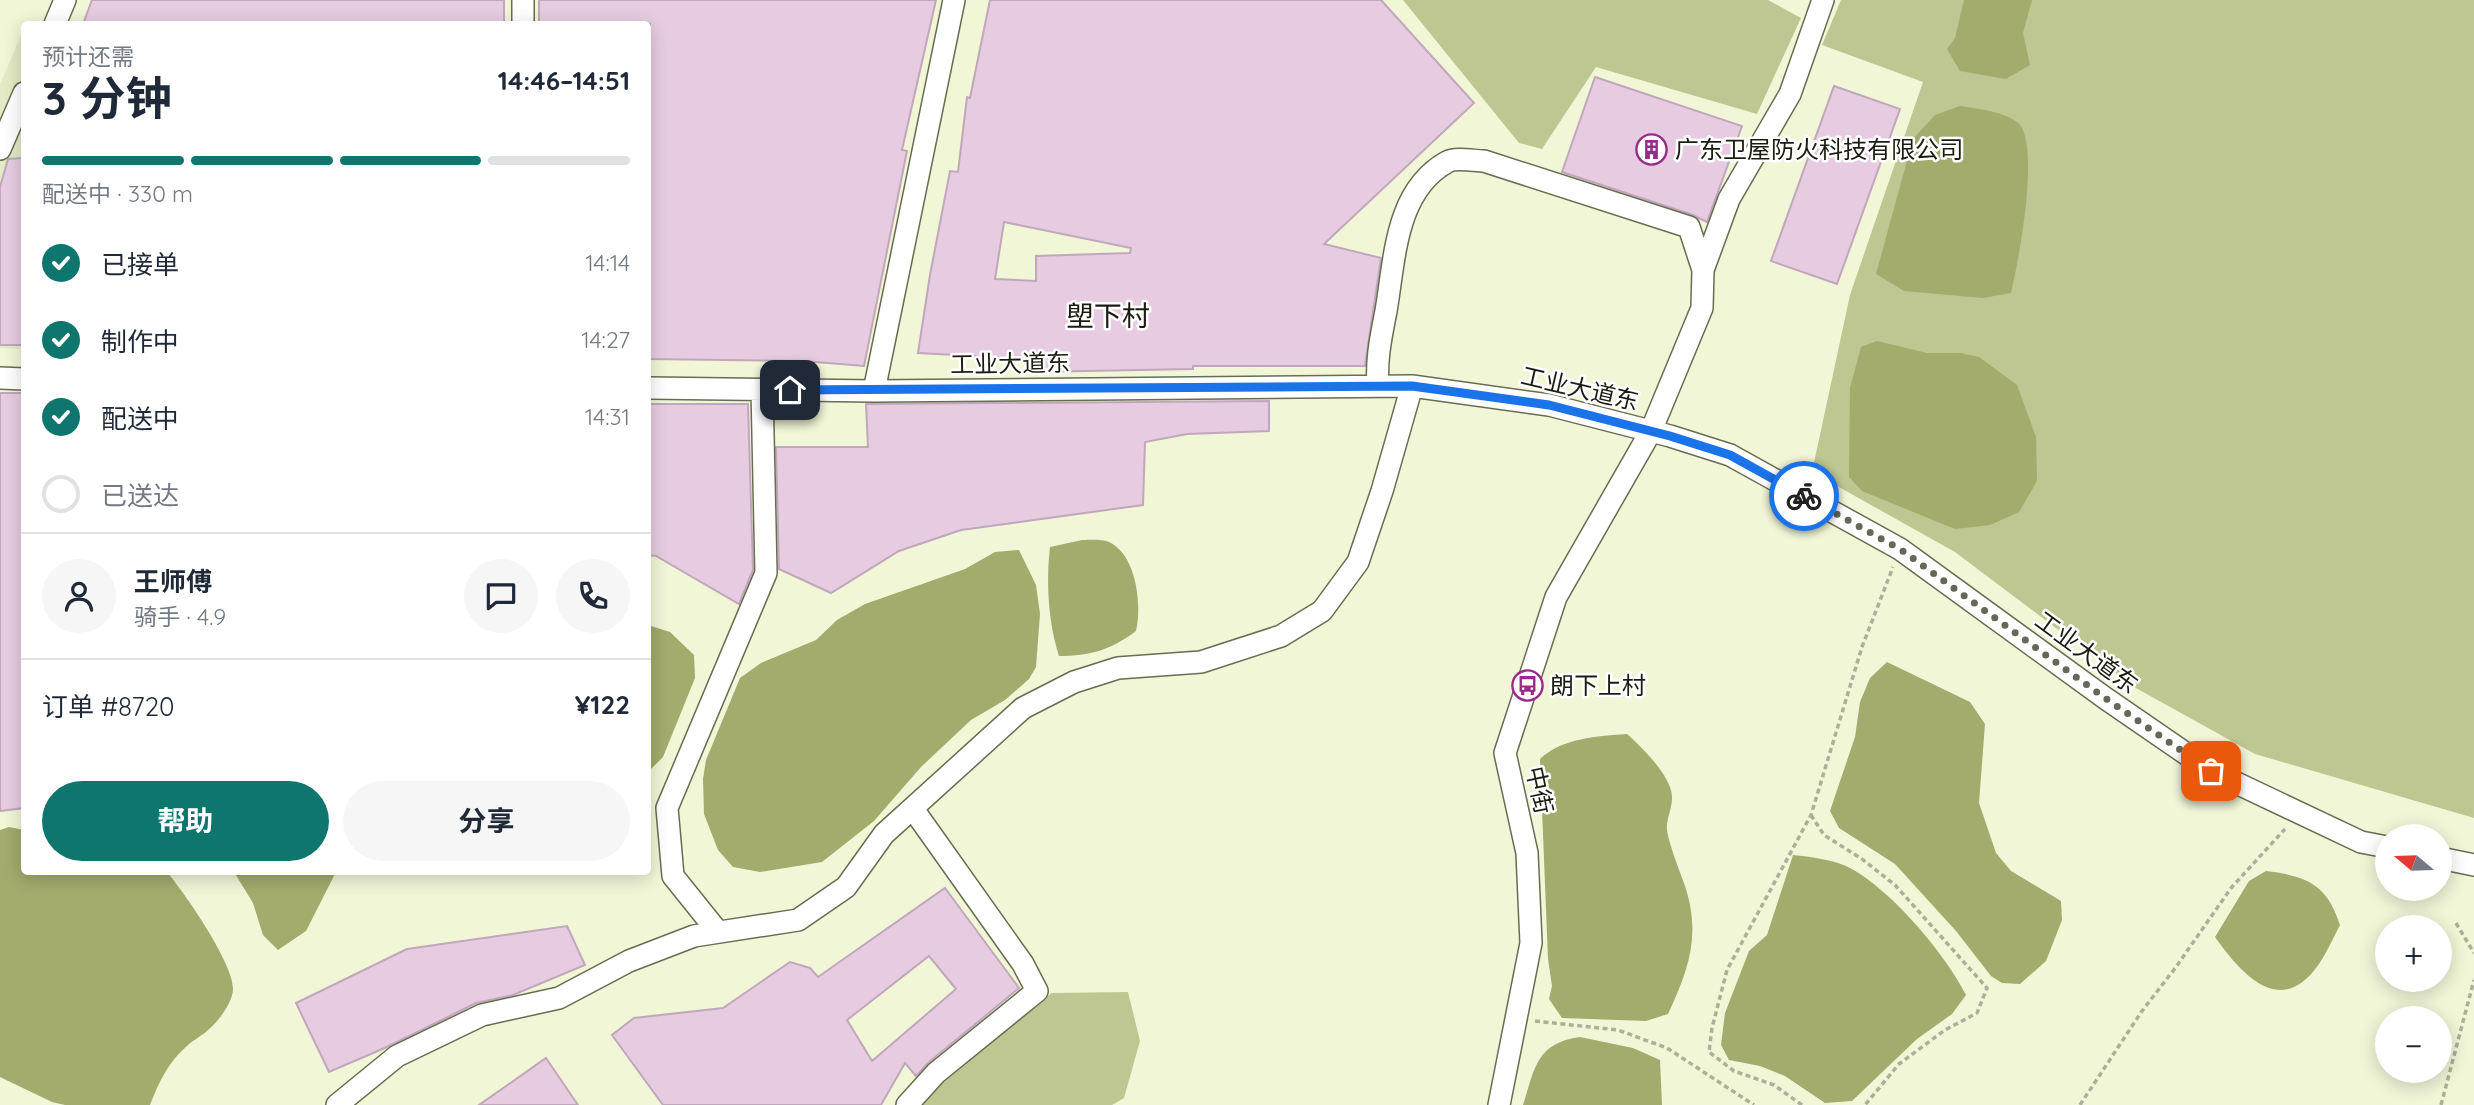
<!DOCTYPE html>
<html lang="zh">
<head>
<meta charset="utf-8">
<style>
	body { margin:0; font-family:Quicksand,"Noto Sans SC",sans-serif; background:#f6f6f7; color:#1f2937; height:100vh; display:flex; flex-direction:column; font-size:26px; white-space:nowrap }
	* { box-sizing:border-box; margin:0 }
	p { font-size:23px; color:#747a83 }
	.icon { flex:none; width:38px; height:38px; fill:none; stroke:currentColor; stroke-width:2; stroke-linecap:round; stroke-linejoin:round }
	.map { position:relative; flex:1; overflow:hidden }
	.panel { position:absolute; left:21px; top:21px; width:630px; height:854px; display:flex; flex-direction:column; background:#fff; border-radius:7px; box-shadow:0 4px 18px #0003 }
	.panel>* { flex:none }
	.needle { width:46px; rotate:289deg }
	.fabs { position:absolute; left:2375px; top:824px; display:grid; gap:14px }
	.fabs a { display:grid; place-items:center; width:77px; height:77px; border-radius:50%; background:#fff; box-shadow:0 4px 18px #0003; font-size:35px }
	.pin { position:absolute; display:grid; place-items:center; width:60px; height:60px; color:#fff; margin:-30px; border-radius:14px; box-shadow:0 4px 10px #0006 }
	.courier { position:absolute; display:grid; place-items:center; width:70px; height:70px; margin:-35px; border:5px solid #1a73e8; border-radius:50%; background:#fff; color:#222; box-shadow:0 2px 9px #0007 }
	.head em { font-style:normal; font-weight:700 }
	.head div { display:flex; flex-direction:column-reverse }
	.head { display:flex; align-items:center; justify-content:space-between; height:119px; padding:0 21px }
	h1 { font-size:46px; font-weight:700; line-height:52px }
	.bar { display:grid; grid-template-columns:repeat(4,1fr); gap:10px 7px; align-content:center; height:84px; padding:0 21px }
	.bar i { height:9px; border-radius:5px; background:#e0e1e3 }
	.bar .active { background:#0f766e }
	.bar p { grid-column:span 4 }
	.line { display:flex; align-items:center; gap:18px; padding:0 21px; border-top:2px solid #e0e1e3 }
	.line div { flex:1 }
	.round { display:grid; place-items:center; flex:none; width:74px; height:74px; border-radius:37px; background:#f6f6f7 }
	ol { padding:0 21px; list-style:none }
	li { display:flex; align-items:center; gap:21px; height:77px }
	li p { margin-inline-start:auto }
	li .icon { padding:7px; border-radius:50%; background:#0f766e; color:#fff; stroke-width:4 }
	li:last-child { color:#747a83 }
	li i { width:38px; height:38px; border:4px solid #e0e1e3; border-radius:50% }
	.cta { display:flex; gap:14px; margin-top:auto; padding:14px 21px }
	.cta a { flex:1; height:80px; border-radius:42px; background:#0f766e; color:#fff; font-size:28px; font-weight:700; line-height:80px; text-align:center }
	.cta a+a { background:#f6f6f7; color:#1f2937 }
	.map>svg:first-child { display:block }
</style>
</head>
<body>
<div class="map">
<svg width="2474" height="1105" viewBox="0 0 2474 1105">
	<rect width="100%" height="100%" fill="#f1f6d7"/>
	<path fill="#e4eac4" d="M24,29V349L0,348V84Z"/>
	<path fill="#bec691" d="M1403,0H1768L1801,18L1757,114L1596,67L1542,149L1519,143Z
		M1841,0H2474V818L2255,754L2134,687L1955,552L1812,472L1850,295L1923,82L1822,45Z
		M1128,992L1140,1041L1124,1098L1112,1105H921L952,1065L1052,993Z"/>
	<path fill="#a3ab6d" d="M1964,0H2032L2023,33L2030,65L2006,79L1960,71L1947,49L1955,38Z
		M1960,106C1978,109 2002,111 2017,122C2042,141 2018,263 2011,293L1983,298L1904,291L1876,274L1913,139L1935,115Z
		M1877,341L1927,353H1960L1979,357L2017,385L2036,437L2037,481L2019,512L1990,525L1955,529L1862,491L1849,477L1850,388L1861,347Z
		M1082,540C1090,540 1102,539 1109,542C1137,555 1142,606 1136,631C1111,650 1090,656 1059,656C1048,622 1046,582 1050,547Z
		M1019,550L1036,585L1040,614L1036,667L1029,679L1005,700L971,720L921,767L874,821L822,862L760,872L733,867L718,850L704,814L703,779L706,760L740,678L761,663L816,640L837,620L865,604L965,569L995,552Z
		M648,625L670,632L694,655L695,678L663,757L648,772Z
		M1887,662L1970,702L1985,724L1979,803L1996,853L2011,871L2061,901L2062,920L2046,961L2020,984L2002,983L1991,976L1956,931L1895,864L1839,828L1830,811L1855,737L1860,702L1870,678Z
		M1627,734C1642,747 1673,778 1672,798C1672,809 1666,820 1667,830C1669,845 1680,871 1685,886C1701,935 1689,969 1668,1014L1646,1021L1562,1018L1549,999L1552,986L1548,959L1540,759C1562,738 1598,736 1627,734Z
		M9,827L24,830V872H167C184,892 234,964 233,989C233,1002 218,1022 208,1030C202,1036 193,1040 187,1046C168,1062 159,1082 150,1105H65L52,1102L0,1077V830Z
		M1793,855C1811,857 1829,859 1846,866C1888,886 1945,953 1966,995L1952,1014L1917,1039L1852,1101L1825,1103L1785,1076L1760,1066L1729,1060L1721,1045L1725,1013L1749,951L1767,935Z
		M2266,871C2307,876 2327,884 2340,925C2333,938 2327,952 2319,964C2281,1019 2242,975 2215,937L2249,881Z
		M234,872H336L306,931L278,950L263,935L253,903Z
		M1580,1037L1633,1048L1660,1060L1662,1105H1523C1535,1068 1536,1043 1580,1037Z"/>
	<path fill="#e7cce1" stroke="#c0a7bb" stroke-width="2" fill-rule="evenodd" d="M92,0H504V24H83Z
		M539,0H936L902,150L907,151L864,366L803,361L648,359V47L650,24H539Z
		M990,0H1381L1474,103L1324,244L1381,258L1365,366H1193V369L1033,372L1034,359L918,353L930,275L950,171L958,172L967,97L970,98ZM1004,222L1131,248L1130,253L1036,256V281L995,279Z
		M1595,77L1742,126L1707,222L1693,215L1562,172Z
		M1834,86L1900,109L1837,284L1771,261Z
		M24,158V345H0V187L8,159Z
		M0,393H24V808L0,811Z
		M1269,401V431L1187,434L1145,442L1143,505L961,530L899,551L831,593L779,569L776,447H868L866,404Z
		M648,404H748L753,570L739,604L656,556L648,555Z
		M945,888L1019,988L928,1063L916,1076L905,1063L881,1105H663L612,1035L634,1018L723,1008L790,962L810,968L818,977ZM929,956L956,989L872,1061L847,1020Z
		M567,926L585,965L513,995L476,1003L387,1047L329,1072L296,1003L407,949Z
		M546,1058L578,1105H479Z"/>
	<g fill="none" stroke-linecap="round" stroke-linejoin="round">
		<defs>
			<path id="minor" d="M55,24L65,0
				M523,24V0
				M0,149L24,93
				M1703,270L1729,199L1790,94L1823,0
				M0,378L24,379
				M1378,386C1376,359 1381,337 1386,311C1395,259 1395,191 1447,162C1456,157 1474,161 1484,161L1689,227L1703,270L1702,308L1651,431L1556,597L1505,753L1527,853L1531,943L1499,1105
				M648,388L874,391L1412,386L1549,405L1670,436L1730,455L1900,549L2105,698L2211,771L2361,842L2387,847
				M874,391L954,0
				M2440,858L2474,865
				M718,932L673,876L667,808L766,573L762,389
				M337,1105L397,1056L482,1015L559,998L629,961L694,936L798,920L846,887L884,834L1023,708L1074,682L1118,668L1201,662L1281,636L1322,611L1358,562L1382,491L1412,386
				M907,1105L936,1073L1037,991L1023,964L913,809"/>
		</defs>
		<use href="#minor" stroke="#686c51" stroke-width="24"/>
		<path stroke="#acb098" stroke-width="3.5" stroke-dasharray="5 3.5" stroke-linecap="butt" d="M1811,815L1824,835L1862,859L1895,885L1987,988L1977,1013L1945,1030L1899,1064L1865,1105
			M2456,923L2474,953
			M1535,1021L1618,1030L1667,1048L1754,1105
			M1802,1105L1774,1085L1734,1071L1709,1052L1712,1028L1727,970L1811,815L1862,647L1893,567
			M2080,1105L2142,1011L2176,967L2231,888L2285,829
			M2441,1105L2474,980"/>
		<use href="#minor" stroke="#fff" stroke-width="21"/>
	</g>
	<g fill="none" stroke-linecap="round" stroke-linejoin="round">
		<path stroke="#656856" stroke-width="7" stroke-dasharray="0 12.6" d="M1804,496L1900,549L2105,698L2211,771"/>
		<path stroke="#1a73e8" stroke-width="9" d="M790,390L1412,386L1549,405L1670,436L1730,455L1804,496"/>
	</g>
	<defs>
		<symbol id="building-ring" viewBox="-11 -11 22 22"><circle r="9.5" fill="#fff" stroke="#982a8a" stroke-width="1.5"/><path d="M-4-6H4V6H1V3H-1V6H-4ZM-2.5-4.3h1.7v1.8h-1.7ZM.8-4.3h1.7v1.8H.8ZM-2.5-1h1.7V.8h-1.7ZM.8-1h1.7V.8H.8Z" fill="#982a8a"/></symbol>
		<symbol id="bus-ring" viewBox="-11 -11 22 22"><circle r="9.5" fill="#fff" stroke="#982a8a" stroke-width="1.5"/><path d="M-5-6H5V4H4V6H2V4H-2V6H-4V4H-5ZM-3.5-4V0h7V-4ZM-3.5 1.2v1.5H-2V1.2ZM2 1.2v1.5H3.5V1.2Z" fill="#982a8a"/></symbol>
	</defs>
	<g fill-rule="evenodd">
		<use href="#building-ring" x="1634" y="132" width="35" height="35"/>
		<use href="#bus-ring" x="1510" y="668" width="35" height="35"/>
	</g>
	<g text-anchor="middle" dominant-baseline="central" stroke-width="5" stroke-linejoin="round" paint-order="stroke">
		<g font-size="24" fill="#1a1c11" stroke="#fff" text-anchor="start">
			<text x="1675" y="149">广东卫屋防火科技有限公司</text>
			<text x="1550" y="685">朗下上村</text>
		</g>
		<g font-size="24" fill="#1a1c11" stroke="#fff">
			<text transform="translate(1010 363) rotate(-1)">工业大道东</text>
			<text transform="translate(1580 388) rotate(13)">工业大道东</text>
			<text transform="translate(2087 652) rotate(36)">工业大道东</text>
			<text transform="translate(1540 790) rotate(78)">中街</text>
		</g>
		<g font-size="28" fill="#1a1c11" stroke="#fff">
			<text x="1108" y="315">塱下村</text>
		</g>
	</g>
</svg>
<div class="fabs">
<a><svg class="needle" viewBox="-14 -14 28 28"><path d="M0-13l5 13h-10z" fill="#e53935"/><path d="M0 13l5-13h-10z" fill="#747a83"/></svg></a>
<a>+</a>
<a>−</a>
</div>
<div class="pin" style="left:2211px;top:771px;background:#ea580c"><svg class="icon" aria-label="bag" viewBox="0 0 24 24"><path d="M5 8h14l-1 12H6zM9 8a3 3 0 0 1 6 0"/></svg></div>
<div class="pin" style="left:790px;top:390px;background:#1f2937"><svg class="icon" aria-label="home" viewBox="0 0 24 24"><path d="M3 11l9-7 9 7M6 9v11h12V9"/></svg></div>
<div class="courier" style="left:1804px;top:496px"><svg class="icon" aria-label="bike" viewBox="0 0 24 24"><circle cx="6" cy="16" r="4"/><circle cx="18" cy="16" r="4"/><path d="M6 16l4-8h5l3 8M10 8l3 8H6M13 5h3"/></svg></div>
<section class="panel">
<div class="head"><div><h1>3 分钟</h1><p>预计还需</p></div><em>14:46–14:51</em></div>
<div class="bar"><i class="active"></i><i class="active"></i><i class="active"></i><i></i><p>配送中 · 330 m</p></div>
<ol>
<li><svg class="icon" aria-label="check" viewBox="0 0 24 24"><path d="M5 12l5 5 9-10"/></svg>已接单<p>14:14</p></li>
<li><svg class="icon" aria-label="check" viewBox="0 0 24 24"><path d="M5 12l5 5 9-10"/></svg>制作中<p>14:27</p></li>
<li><svg class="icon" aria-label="check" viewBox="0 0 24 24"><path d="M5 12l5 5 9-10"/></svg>配送中<p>14:31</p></li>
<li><i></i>已送达</li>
</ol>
<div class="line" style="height:126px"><a class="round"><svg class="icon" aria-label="person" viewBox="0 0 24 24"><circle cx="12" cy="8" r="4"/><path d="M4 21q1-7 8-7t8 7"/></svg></a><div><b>王师傅</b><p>骑手 · 4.9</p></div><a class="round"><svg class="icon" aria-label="chat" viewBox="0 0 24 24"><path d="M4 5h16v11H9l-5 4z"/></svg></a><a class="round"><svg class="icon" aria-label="phone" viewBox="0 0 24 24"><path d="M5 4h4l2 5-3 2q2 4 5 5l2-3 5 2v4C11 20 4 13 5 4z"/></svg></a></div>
<div class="line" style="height:91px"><div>订单 #8720</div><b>¥122</b></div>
<div class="cta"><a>帮助</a><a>分享</a></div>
</section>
</div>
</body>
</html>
